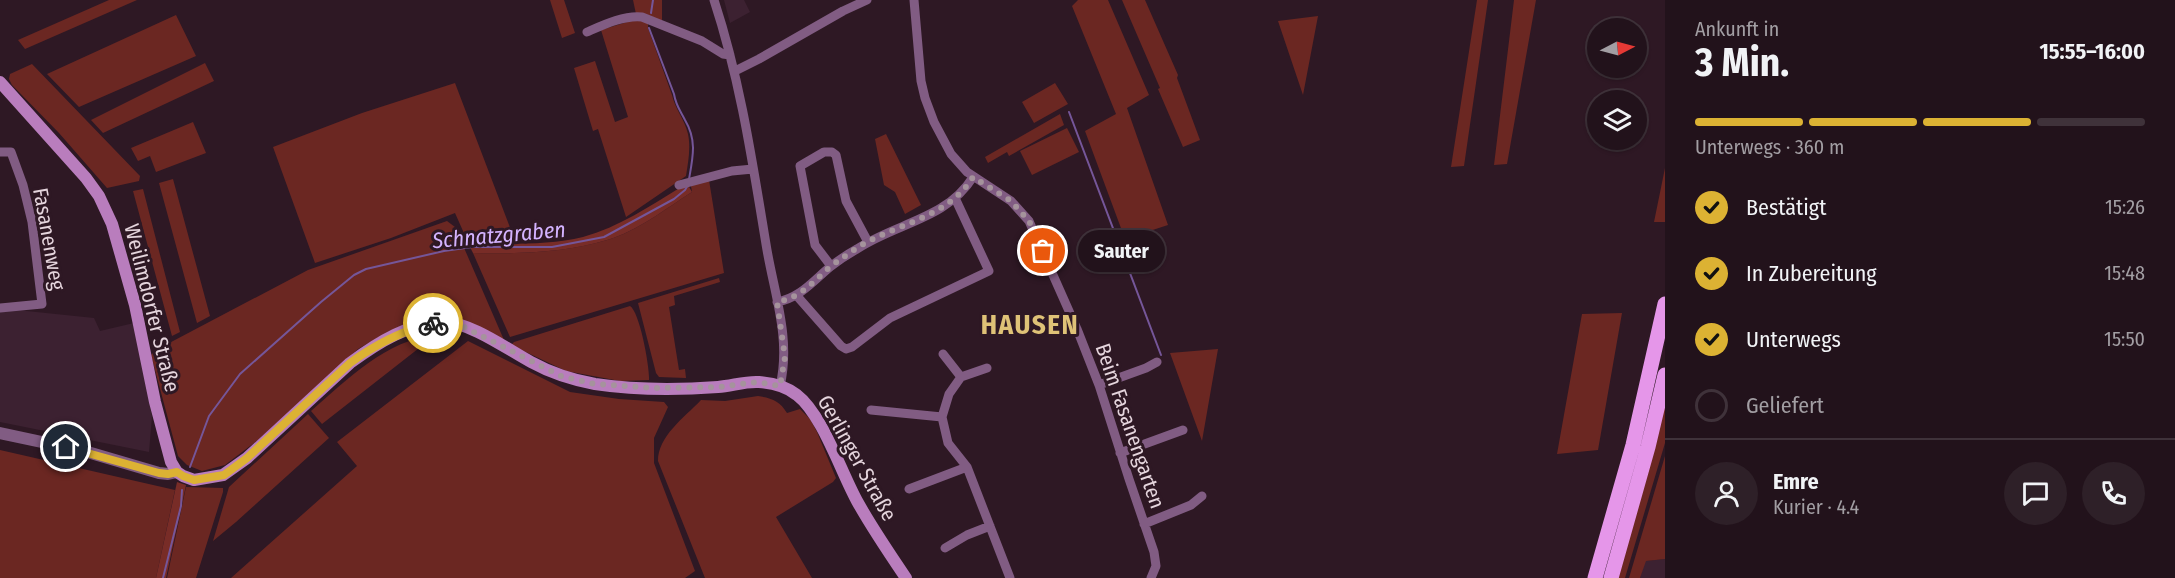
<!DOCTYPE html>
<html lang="de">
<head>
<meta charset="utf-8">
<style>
	body { margin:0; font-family:"Fira Sans Condensed",sans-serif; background:#2e2028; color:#f1f3f6; height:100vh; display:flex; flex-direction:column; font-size:22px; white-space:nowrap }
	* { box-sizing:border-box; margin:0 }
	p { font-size:20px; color:#a29ea3 }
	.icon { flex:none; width:33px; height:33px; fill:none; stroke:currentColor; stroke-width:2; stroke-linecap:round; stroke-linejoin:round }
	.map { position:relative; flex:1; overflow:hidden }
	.details { display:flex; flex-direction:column; background:#22121b; width:510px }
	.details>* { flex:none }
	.needle { width:39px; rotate:84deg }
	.fabs { position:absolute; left:1587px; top:18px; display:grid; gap:12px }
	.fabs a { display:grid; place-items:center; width:60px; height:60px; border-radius:50%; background:#22121b; box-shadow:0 2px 4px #0004,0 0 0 2px #3f323a; font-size:30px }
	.pin { position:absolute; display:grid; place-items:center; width:51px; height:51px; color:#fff; margin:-26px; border:3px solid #fff; border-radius:50%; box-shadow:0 2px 6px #0007 }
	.courier { position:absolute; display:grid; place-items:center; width:60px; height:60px; margin:-30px; border:4px solid #dcb233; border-radius:50%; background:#fff; color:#222; box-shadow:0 2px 8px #0007 }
	.bubble { position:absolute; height:42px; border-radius:21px; background:#22121b; box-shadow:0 2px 4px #0004,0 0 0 2px #3f323a; font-size:20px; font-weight:700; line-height:42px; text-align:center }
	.overview em { font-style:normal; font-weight:700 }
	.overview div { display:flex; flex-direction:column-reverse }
	.overview { display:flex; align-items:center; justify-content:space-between; height:102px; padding:0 30px }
	h1 { font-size:39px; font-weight:700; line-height:45px }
	.bar { display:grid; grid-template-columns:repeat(4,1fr); gap:9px 6px; align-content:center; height:72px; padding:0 30px }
	.bar i { height:8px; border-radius:4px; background:#3f323a }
	.bar .current { background:#dcb233 }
	.bar p { grid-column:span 4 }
	.line { display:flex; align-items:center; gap:15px; padding:0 30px; border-top:2px solid #3f323a }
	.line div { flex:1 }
	.round { display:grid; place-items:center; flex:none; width:63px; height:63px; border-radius:32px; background:#2e2028 }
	ol { padding:0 30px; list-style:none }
	li { display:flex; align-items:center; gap:18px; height:66px }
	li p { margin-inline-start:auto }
	li .icon { padding:6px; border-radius:50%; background:#dcb233; color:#111; stroke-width:4 }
	li:last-child { color:#a29ea3 }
	li i { width:33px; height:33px; border:3px solid #3f323a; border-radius:50% }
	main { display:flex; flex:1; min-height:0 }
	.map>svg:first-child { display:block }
</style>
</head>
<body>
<main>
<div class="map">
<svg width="1665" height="578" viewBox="0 0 1665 578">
	<rect width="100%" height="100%" fill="#2e1824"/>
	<path fill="#3c2131" d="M724,0H744L750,12L730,23Z
		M17,310L94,318L100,331L134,323L152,416L149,452L0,422V312Z
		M1665,559V578H1640L1645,561Z"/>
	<path fill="#6b2722" d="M109,0H137L25,49L18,40Z
		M550,0H564L575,33L562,38Z
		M633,0H662V23L636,14Z
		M1078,0H1108L1149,95L1127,108L1168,225L1125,239L1085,131L1116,114L1072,6Z
		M1122,0H1145L1178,75L1177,78L1200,140L1183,147L1158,89L1160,88Z
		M1477,0H1488L1464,166L1451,167Z
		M1514,0H1536L1507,164L1494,165Z
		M176,15L196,56L79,107L47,74Z
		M1318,16L1303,95L1278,21Z
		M637,19L648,22V28L672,95C675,109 685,120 688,134C691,148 688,163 686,176L626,217L598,129L593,131L574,68L595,61L615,122L628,117L601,30Z
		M205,63L214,81L103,133L91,120Z
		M32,64L140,176L139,181L107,188L59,133L12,85L9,79L10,74Z
		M455,83L514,238L467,240L455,213L391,238L315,263L273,147L362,113Z
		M1055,83L1068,104L1034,123L1022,102Z
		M1060,114L1064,125L1009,156L1007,152L988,163L985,157Z
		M193,122L206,153L156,172L150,156L138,161L131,148Z
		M1067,128L1079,152L1032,175L1020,151Z
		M886,134L921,205L905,214L895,192L884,185L875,139Z
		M1665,168V222H1654Z
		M173,179L210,316L197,323L159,183Z
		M709,180L724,273L510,337L473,253C517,254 564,253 607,240C638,231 665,209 692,192L691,186Z
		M143,189L180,332L172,336L133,191Z
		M447,221L455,227L504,340L468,322L415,321L391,330L358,349L258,440L225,465L202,471L187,465L178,456L151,355L156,350L308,270Z
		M719,278L720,282L674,296L675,305L669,307L679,370L685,369L686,378L659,377L656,373L638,303Z
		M630,306C640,312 650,369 649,380L620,381L566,371L511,345L514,342Z
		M1622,313L1598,450L1557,454L1582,314Z
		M437,334L322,424L311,411C349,378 385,341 437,334Z
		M468,341L570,392L619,399L664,402L668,407L654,438V463L695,571L685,578H231L357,466L337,442Z
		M1218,349L1202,441L1170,353Z
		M1665,390V443L1625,578H1615Z
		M758,396C772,398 780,401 787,413L800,409L810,419L817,432L836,478L833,482L776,517L812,578H705L658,461C658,436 684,418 701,400L725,401Z
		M308,414L329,438L236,522L213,541L229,487Z
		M0,450L175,490L156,578H0Z
		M1665,456V559L1646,561L1640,578H1629Z
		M186,487L223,488V492L196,578H167Z"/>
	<path fill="#782c27" d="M688,185L692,192C665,209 638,231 607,240C565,253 517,254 473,253L469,245C506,243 547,246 583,237C619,227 650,206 681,187Z
		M177,482L186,485L166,578H156Z"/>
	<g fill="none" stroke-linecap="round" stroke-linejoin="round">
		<path stroke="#755699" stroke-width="2" d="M651,13L653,0
			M649,28L674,94C676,106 680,110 685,120C697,140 693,157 689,179
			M1069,112L1161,355
			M190,467L209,416L240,374L321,302L354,275L366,269L444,251L472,247H552L604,237L674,199L685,190L688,185
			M163,578L181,506L182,490"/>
		<path stroke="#815c83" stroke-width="9" d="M714,0C741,82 753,166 767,250C775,296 791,340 780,386
			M914,0L921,81L925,98L934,122L951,154L967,172L1011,201L1029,221L1077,329L1099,385L1129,479L1154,552L1156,566L1151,578
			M587,32C603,25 624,15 642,17L702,41L723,54L730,55
			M735,71L759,59L843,11L867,0
			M0,152H11L23,185L32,222L42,304L0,308
			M679,185L732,171L753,169
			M831,266L815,245L800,166L824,152H832L836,155L846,201L868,242
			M797,296L841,346L846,349L852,347L890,318L989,271L955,198
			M777,302C800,298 813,281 830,267C839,260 848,254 857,249C896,223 947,219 973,177
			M943,354L961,377
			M987,368L961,377L949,394L942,417L948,443L967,467L1010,578
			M1099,385L1146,368L1157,362
			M871,410L942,417
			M1120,453L1183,430
			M909,489L967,467
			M1144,524L1191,505L1202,496
			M945,548L967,535L990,526"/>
		<path stroke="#815c83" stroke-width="12" d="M0,433L84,451L159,473L168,474L177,472"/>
		<path stroke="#b97dbd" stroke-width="12" d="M0,82L86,178L99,196L112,224L135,305L155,402L171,462L177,472L183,476L194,480L223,475L247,458L350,363C377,343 410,322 445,322C471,323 507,349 531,362C551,373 573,380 595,384C635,390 678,390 718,387C732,386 745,381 759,382C772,383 786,386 797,395C822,414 841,472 857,501C872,528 889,553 906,578"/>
		<path stroke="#e596e9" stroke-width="15" d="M1595,578L1633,445L1665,304
			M1611,578L1648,447L1665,375"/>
	</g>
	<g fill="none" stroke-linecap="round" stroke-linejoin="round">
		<path stroke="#a5939c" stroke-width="6" stroke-dasharray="0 10.8" d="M433,323L447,322L460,325L561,376L594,384L655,388L719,387L757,382L780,386L785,357L777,302C800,298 814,281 830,267C839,260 848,254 857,248C896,223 947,219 973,177L1011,201L1029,221L1043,251"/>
		<path stroke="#dcb233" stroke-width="8" d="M66,447L159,473L168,474L177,472L183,476L194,480L224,475L247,458L350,363C376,344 401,331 433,323"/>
	</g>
	<g text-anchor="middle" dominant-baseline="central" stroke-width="6" stroke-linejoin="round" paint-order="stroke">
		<g font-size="21" fill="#e5d5dd" stroke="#2e1824">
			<text transform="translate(49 239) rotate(80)">Fasanenweg</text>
			<text transform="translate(152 308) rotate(76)">Weilimdorfer Straße</text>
			<text transform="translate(1130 426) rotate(71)">Beim Fasanengarten</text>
			<text transform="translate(857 458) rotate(61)">Gerlinger Straße</text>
		</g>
		<g font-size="22" font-style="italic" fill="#d4b3ff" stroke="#2e1824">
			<text transform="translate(499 235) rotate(-5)">Schnatzgraben</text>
		</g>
		<g font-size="27" font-weight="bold" letter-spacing="1.5" fill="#dfc277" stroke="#2e1824">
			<text x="1030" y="325">HAUSEN</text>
		</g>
	</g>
</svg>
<div class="fabs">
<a><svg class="needle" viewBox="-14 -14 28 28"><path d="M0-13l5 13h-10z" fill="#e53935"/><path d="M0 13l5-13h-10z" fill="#a29ea3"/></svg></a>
<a><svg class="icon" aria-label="layers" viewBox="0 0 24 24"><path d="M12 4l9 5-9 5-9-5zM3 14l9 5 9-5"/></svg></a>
</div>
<div class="pin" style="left:1043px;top:251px;background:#ea580c"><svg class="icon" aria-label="bag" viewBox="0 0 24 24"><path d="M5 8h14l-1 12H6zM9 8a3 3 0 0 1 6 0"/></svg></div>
<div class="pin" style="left:66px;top:447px;background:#1f2937"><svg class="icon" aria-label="home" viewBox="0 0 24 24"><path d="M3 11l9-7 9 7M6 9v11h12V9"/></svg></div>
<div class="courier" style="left:433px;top:323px"><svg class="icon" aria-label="bike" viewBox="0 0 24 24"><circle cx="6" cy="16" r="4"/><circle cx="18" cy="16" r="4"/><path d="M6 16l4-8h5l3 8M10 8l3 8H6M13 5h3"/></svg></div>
<div class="bubble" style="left:1078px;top:230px;width:87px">Sauter</div>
</div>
<section class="details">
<div class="overview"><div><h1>3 Min.</h1><p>Ankunft in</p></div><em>15:55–16:00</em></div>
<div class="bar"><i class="current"></i><i class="current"></i><i class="current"></i><i></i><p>Unterwegs · 360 m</p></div>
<ol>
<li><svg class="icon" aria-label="check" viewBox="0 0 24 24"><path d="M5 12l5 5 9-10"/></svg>Bestätigt<p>15:26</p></li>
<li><svg class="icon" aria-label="check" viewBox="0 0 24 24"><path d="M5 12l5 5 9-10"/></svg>In Zubereitung<p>15:48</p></li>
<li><svg class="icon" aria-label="check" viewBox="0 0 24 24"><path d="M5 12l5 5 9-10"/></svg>Unterwegs<p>15:50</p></li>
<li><i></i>Geliefert</li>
</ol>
<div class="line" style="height:108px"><a class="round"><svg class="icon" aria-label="person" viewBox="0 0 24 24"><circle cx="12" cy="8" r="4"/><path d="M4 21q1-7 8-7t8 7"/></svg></a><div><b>Emre</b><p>Kurier · 4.4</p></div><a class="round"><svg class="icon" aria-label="chat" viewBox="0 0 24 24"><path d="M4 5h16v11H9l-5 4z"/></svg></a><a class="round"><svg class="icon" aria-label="phone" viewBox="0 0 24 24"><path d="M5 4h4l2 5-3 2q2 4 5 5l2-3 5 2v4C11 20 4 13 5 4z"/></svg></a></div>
</section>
</main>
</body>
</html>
